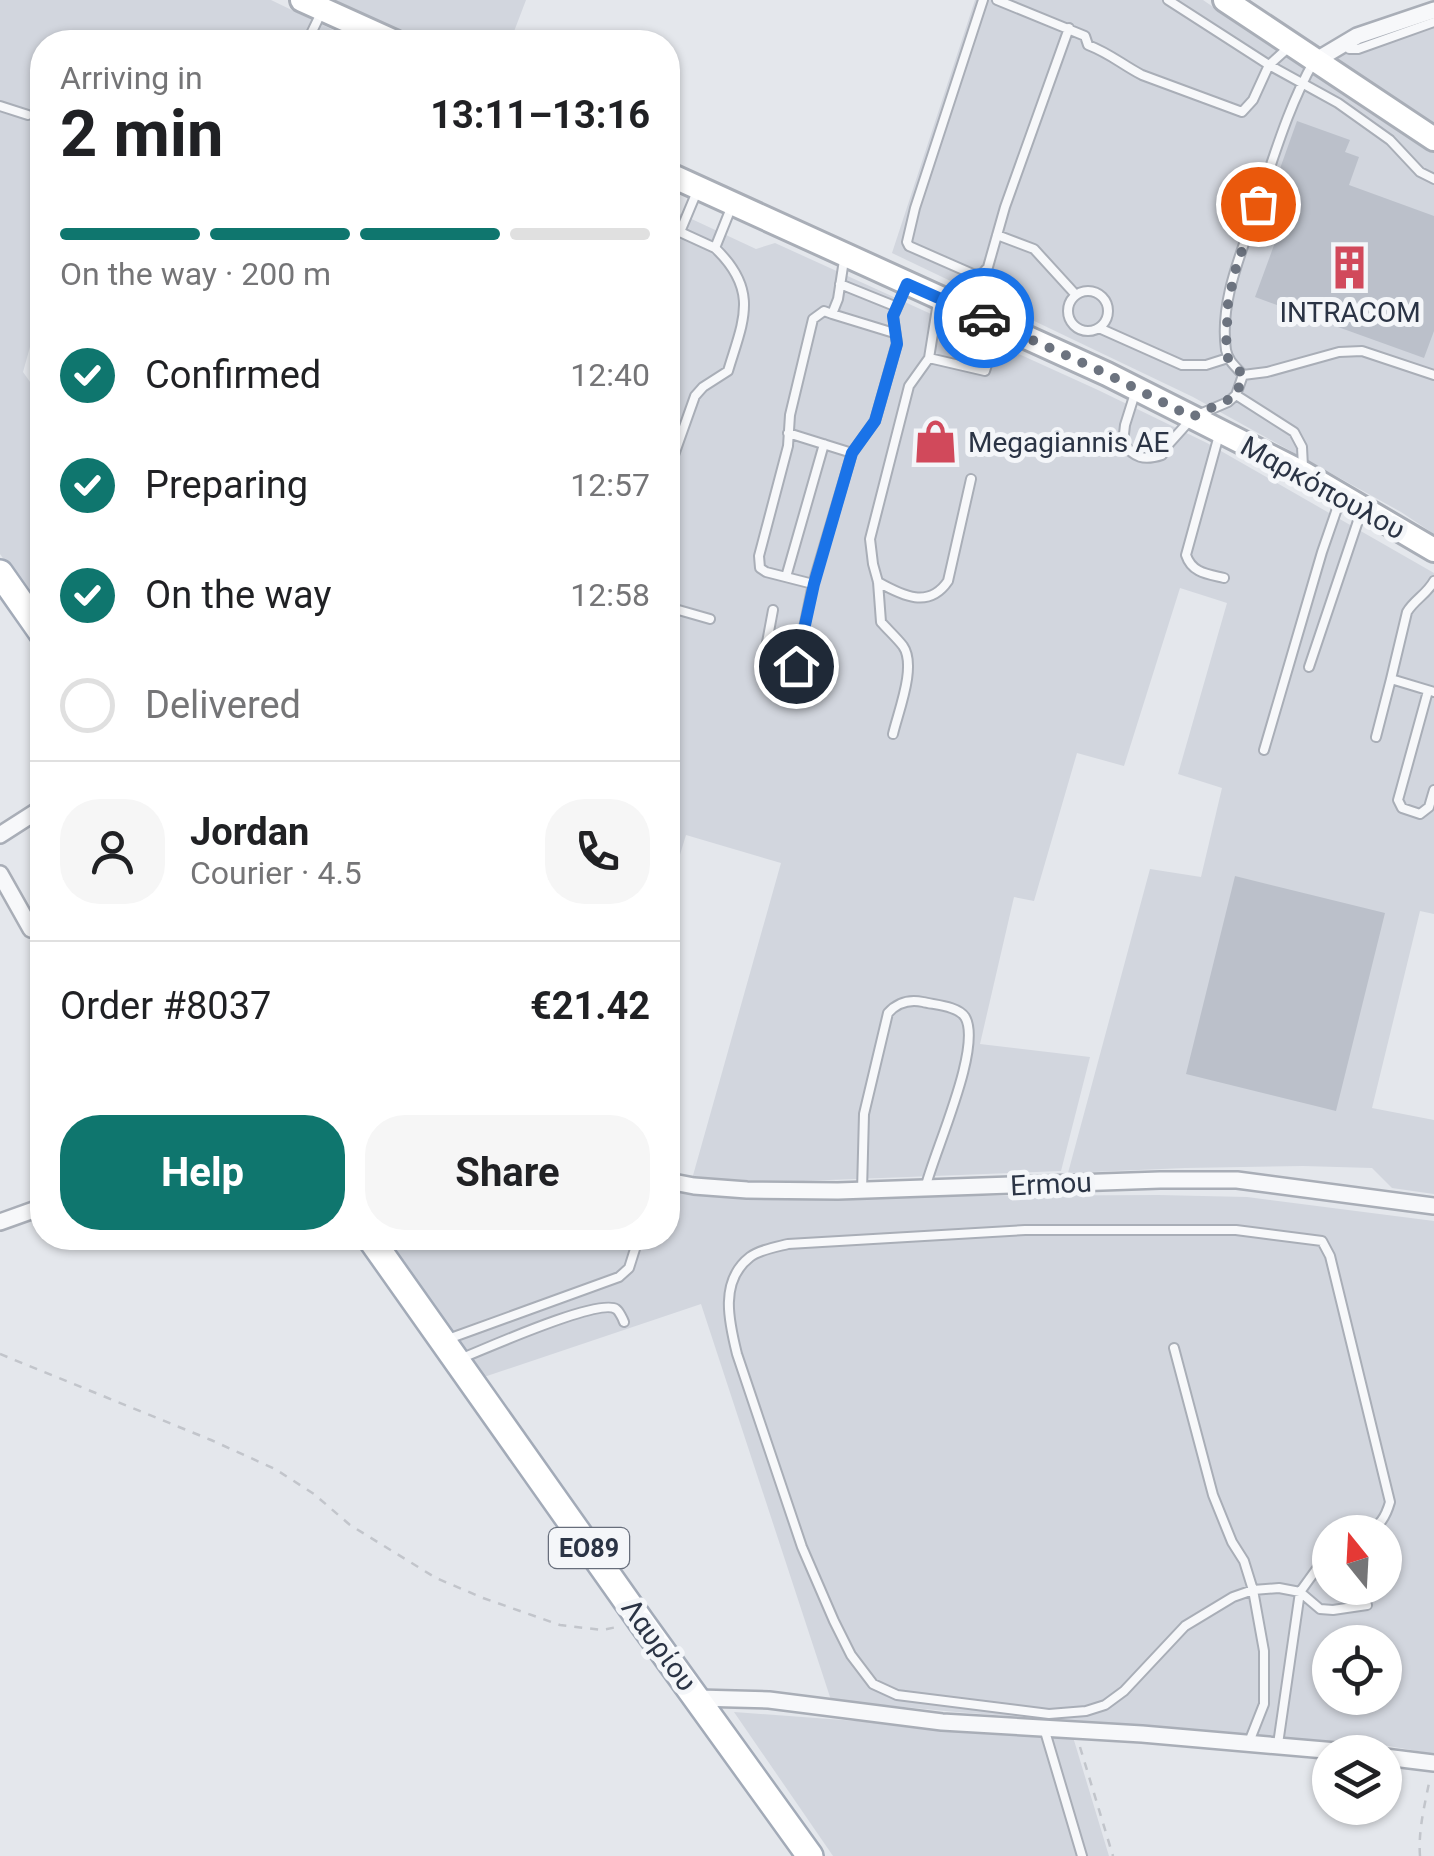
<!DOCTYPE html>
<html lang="en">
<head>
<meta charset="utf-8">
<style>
	body { margin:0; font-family:Roboto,sans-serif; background:#f6f6f6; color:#202124; height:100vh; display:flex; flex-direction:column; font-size:38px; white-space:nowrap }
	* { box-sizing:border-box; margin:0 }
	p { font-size:32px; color:#757577 }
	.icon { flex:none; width:55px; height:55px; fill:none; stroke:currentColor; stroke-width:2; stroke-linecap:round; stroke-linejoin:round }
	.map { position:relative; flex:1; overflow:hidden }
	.details { position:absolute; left:30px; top:30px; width:650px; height:1220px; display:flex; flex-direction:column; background:#fff; border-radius:40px; box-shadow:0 2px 8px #0004 }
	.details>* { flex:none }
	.needle { width:65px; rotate:342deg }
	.tools { position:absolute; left:1312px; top:1515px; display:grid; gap:20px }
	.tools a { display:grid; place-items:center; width:90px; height:90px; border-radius:50%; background:#fff; box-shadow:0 2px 8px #0004; font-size:50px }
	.pin { position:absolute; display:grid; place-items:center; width:85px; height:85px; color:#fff; margin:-42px; border:5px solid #fff; border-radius:50%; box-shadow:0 2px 10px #0007 }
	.courier { position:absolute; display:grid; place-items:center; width:100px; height:100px; margin:-50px; border:8px solid #1a73e8; border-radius:50%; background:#fff; color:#222; box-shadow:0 2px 12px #0007 }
	.overview em { font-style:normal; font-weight:700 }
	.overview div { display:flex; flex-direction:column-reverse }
	.overview { display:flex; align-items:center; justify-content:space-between; height:170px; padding:0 30px }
	h1 { font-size:65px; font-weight:700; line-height:75px }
	.bar { display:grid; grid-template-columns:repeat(4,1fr); gap:15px 10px; align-content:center; height:120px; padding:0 30px }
	.bar i { height:12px; border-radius:8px; background:#e0e0e0 }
	.bar .selected { background:#0f766e }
	.bar p { grid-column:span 4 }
	.line { display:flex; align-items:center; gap:25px; padding:0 30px; border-top:2px solid #e0e0e0 }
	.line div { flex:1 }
	.round { display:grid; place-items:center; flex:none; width:105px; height:105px; border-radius:40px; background:#f6f6f6 }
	ol { padding:0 30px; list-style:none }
	li { display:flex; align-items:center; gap:30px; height:110px }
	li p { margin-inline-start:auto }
	li .icon { padding:10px; border-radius:50%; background:#0f766e; color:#fff; stroke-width:4 }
	li:last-child { color:#757577 }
	li i { width:55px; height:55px; border:5px solid #e0e0e0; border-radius:50% }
	.primary-button { display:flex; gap:20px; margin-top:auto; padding:20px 30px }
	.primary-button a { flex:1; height:115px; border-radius:40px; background:#0f766e; color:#fff; font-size:40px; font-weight:700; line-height:115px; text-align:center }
	.primary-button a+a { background:#f6f6f6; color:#202124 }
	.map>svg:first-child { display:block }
</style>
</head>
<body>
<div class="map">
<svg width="1434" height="1856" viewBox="0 0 1434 1856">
	<rect width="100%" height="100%" fill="#e4e7ec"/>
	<path fill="#d2d6de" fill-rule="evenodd" d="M0,0H271L358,42H42V304L23,372L42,399V562L30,597L0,554Z
		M335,0H526L510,42H425Z
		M975,0H1203L1294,62L1434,151V534L1401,512L1193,397L892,253Z
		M1434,12V129L1328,62L1338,50Z
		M668,208L756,249L775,243L1098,390L1207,443L1434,573V914L1420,911L1372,1108L1434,1120V1194L1392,1188L1372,1168L1303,1166L1185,1168L1068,1173L1150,869L1201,877L1222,788L1178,774L1227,603L1180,588L1124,766L1077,753L1034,901L1014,897L980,1044L1090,1057L1061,1171L803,1181L692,1179L781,863L686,835L668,894Z
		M668,1187L739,1197L1158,1195L1247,1197L1434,1221V1754L1383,1745L956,1712L831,1700L701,1304L481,1378L382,1238H668ZM1330,1532H1385V1588H1330ZM1330,1642H1385V1698H1330Z
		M734,1712L1073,1737L1109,1856H833Z"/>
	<path fill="#bbc0ca" d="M1297,121L1350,140L1345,152L1359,157L1349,185L1434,216V331L1424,358L1255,297L1277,237L1258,230Z
		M1235,876L1385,913L1336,1111L1186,1074Z"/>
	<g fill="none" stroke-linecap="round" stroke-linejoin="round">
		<defs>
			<path id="lane" d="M983,0L915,208L907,242L909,246L975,275L982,274L988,267L1005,207L1069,28
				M997,0L1085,36L1088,45C1111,54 1121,64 1142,75L1242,112L1253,100L1269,65L1289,47
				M1168,0L1269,65L1338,103L1390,140L1420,172L1434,179
				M310,37L324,42
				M307,42L321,13
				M1346,44L1349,49H1358L1434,22
				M0,106L28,115
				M668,227L680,232L698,189
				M680,232L715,248
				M997,235L1034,249L1076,295
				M844,260L838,299L832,314L824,311L813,319L790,415L788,446L759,556L760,568L766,572L813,584L852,453L875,421L897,343L893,316L906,287
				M840,284L897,307
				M1068 311a20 20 0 1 1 40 0a20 20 0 1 1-40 0Z
				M832,314L894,333
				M1099,328L1182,365H1206L1228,358
				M929,358L985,371L998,330
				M1243,375C1236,367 1228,361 1226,350C1219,301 1242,252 1257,206C1274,157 1288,107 1314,61
				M1243,375L1267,372L1339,352L1362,351L1434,375
				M1136,390L1125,425L1123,443C1134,458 1144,461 1162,455L1166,447L1193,417L1228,402L1236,395L1243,375
				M1236,395L1294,432L1302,447L1303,467
				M788,433L852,453
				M1219,435L1186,555C1192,573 1207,574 1224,578
				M668,472L695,396L703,387L728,371C743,321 760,291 715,248L731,208
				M786,577L824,444
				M1434,581C1427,594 1414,600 1407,612L1391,679L1434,692
				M878,582C903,596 929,609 948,581L971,479
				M668,607L710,619
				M773,610L763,664C767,675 774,678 786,677L796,666L813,584
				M1309,667L1361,512
				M1428,691L1398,800L1402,808L1420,814L1429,807L1434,790
				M893,734C898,712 917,666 903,646C897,638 888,630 881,622L878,582L873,564L870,539L909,386L929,358L938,302
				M1376,737L1391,679
				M1264,750L1322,552L1340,500
				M668,784L673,786
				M862,1191L864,1114L888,1013C897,1003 909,999 923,1002C935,1005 958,1006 965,1017C983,1047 933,1154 925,1189
				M448,1339L619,1277L629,1268L635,1249
				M1174,1348L1213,1495L1232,1542L1244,1561L1253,1590L1264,1651V1704L1249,1742
				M462,1358C485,1349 598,1298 616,1309C619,1311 623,1319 624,1322
				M1366,1532C1380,1527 1386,1516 1390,1502L1330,1256L1322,1241L1236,1230H1025L788,1244C776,1247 759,1250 750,1257C719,1281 729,1322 737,1354L802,1547L834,1621L851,1655L873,1684L897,1695L1049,1714L1086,1711L1105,1705L1124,1691L1185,1626L1233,1597L1253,1590L1279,1588L1300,1592L1320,1609L1333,1610L1367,1605
				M1044,1728L1082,1856
				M1278,1744L1300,1592L1326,1556L1330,1553"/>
			<path id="street" d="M1315,61L1357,36L1434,10
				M0,835L42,808
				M0,874L31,929
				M668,1181L694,1186L747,1190L838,1191L1160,1180H1237L1434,1206
				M0,1222L42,1207
				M697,1698L769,1700L942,1722L1142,1734L1348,1752
				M1385,1757L1434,1763"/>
			<path id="secondary" d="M302,0L395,42
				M1225,0L1434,139
				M668,174L1107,374L1303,473L1434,550"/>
			<path id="primary" d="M0,573L42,633
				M370,1238L642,1623L810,1856"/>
		</defs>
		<use href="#lane" stroke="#a9aeb7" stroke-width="12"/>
		<use href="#street" stroke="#a9aeb7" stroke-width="20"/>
		<use href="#secondary" stroke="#a9aeb7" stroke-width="28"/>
		<use href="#primary" stroke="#a3abb8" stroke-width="30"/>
		<path stroke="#c2c5cb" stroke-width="2.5" stroke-dasharray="8 8" stroke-linecap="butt" d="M0,1354L211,1440L275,1469L314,1494L350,1525L436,1578L483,1598L560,1625L602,1630L617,1627
			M1080,1747L1113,1856
			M1420,1856C1418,1830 1425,1804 1430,1778"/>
		<use href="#lane" stroke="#f7f8fa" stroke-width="8"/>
		<use href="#street" stroke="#f7f8fa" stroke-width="15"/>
		<use href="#secondary" stroke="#fff" stroke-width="22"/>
		<use href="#primary" stroke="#fff" stroke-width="25"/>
	</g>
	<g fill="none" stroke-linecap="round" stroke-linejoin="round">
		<path stroke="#6c737f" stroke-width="10" stroke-dasharray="0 18" d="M984,318L1107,374L1192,417L1236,396L1243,375L1228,358L1226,348L1228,303L1236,268L1258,204"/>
		<path stroke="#1a73e8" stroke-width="12" d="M796,666L814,584L852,453L875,421L897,344L893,316L907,284L984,318"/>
	</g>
	<defs>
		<symbol id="building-bare" viewBox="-9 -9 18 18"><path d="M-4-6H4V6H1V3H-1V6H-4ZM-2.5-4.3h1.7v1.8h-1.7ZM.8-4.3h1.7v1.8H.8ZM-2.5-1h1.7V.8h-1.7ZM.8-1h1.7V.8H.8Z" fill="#d1495b" stroke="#f4f6f9" stroke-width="2.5" paint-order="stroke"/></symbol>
		<symbol id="shop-bare" viewBox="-9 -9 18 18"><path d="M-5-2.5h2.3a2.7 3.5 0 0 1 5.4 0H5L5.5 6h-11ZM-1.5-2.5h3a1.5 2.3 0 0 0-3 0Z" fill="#d1495b" stroke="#f4f6f9" stroke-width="2.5" paint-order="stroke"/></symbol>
	</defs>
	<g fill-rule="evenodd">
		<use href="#building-bare" x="1318" y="236" width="63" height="63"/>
		<use href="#shop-bare" x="904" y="410" width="63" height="63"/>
	</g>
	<g text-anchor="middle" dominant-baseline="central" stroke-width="10" stroke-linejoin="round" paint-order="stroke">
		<rect fill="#f4f6f9" stroke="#676e7b" stroke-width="2.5" x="549" y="1528" width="80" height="40" rx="8"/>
		<g font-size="25" font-weight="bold" fill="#2b3445">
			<text x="589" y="1548">ΕΟ89</text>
		</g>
		<g font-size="28" fill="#2b3445" stroke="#f4f6f9">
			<text x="1350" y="312">INTRACOM</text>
			<text x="968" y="442" text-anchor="start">Megagiannis AE</text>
		</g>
		<g font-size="28" fill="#2b3445" stroke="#f4f6f9">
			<text transform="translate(1323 488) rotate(29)">Μαρκόπουλου</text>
			<text transform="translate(1051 1184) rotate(-3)">Ermou</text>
			<text transform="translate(659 1645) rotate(54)">Λαυρίου</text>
		</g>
	</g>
</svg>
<div class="tools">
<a><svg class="needle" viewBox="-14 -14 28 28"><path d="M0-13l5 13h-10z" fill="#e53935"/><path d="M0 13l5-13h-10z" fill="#757577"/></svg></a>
<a><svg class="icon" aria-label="locate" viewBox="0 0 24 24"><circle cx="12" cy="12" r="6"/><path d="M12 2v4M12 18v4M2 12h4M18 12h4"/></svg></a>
<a><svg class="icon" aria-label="layers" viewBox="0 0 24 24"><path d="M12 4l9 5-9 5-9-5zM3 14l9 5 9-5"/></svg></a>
</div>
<div class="pin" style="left:1258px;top:204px;background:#ea580c"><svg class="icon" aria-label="bag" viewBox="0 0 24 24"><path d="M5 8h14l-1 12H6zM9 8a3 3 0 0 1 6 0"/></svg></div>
<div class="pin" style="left:796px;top:666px;background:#1f2937"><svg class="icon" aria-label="home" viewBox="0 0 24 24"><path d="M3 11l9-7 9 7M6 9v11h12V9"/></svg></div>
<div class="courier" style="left:984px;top:318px"><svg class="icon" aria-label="car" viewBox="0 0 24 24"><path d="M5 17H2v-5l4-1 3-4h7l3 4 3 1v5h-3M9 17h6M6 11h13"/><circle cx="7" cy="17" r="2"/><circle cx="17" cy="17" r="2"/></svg></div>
<section class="details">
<div class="overview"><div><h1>2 min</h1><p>Arriving in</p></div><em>13:11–13:16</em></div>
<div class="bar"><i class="selected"></i><i class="selected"></i><i class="selected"></i><i></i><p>On the way · 200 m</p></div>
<ol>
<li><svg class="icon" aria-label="check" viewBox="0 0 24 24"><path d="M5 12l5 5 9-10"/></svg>Confirmed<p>12:40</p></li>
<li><svg class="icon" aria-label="check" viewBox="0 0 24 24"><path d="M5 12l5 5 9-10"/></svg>Preparing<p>12:57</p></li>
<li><svg class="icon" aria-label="check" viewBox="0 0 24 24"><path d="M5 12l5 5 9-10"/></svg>On the way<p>12:58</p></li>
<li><i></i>Delivered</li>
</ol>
<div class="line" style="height:180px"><a class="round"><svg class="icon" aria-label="person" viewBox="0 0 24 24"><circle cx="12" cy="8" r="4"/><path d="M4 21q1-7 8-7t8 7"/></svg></a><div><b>Jordan</b><p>Courier · 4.5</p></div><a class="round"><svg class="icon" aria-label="phone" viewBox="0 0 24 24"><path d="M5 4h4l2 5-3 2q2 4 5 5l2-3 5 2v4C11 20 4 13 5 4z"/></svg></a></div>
<div class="line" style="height:130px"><div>Order #8037</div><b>€21.42</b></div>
<div class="primary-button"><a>Help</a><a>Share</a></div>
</section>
</div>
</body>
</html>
